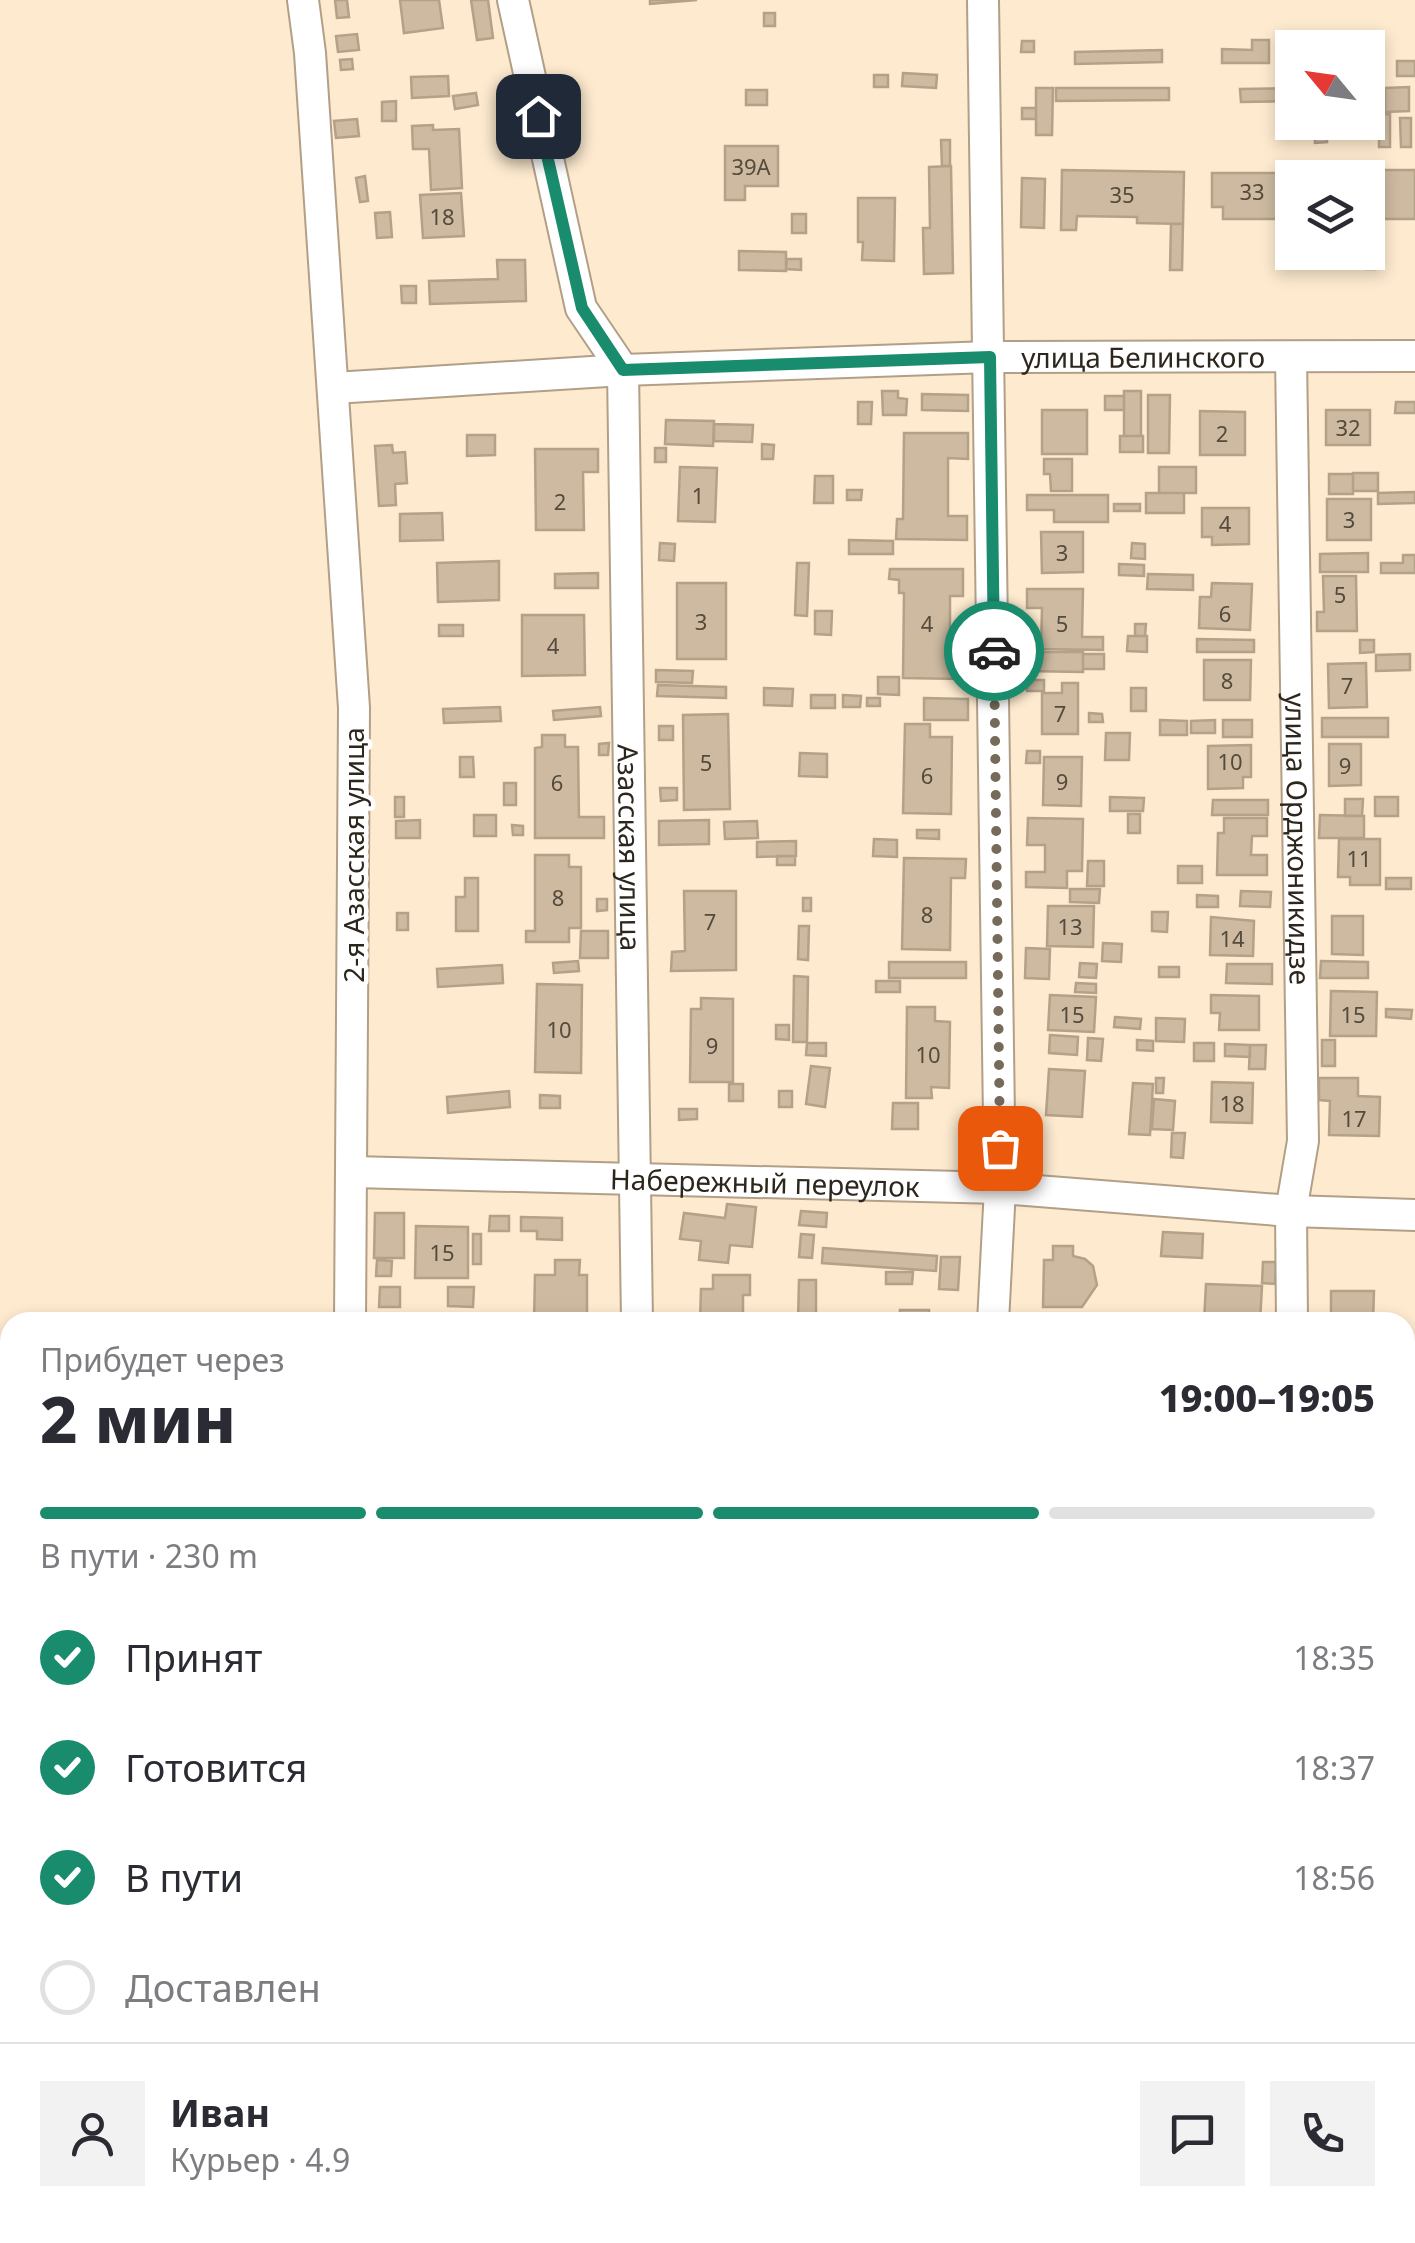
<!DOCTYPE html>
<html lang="ru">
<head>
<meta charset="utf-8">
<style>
	body { margin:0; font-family:"Noto Sans",sans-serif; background:#f2f2f3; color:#2b2b33; height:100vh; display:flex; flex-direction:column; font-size:38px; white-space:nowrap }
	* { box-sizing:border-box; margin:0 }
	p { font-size:32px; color:#7c7c81 }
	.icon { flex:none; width:55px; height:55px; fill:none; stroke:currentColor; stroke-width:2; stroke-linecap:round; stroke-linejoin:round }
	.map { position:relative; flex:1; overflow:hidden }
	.side { position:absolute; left:0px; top:1312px; width:1415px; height:932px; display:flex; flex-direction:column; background:#fff; border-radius:30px 30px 0 0; box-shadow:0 5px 15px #0003 }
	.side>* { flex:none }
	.needle { width:65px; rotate:299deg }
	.controls { position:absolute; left:1275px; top:30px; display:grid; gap:20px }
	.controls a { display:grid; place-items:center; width:110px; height:110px; border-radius:0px; background:#fff; box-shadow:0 5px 15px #0003; font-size:50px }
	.pin { position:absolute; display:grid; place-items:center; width:85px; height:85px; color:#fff; margin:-42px; border-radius:20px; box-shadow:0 5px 15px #0006 }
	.courier { position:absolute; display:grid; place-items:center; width:100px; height:100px; margin:-50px; border:8px solid #198c6e; border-radius:50%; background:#fff; color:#222; box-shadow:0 2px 12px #0007 }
	.head em { font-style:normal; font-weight:800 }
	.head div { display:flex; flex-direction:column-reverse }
	.head { display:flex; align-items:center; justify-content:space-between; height:170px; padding:0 40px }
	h1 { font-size:65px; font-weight:800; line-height:75px }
	.bar { display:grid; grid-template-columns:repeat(4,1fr); gap:15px 10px; align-content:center; height:120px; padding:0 40px }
	.bar i { height:12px; border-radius:8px; background:#e1e1e2 }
	.bar .active { background:#198c6e }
	.bar p { grid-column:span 4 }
	.line { display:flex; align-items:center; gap:25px; padding:0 40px; border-top:2px solid #e1e1e2 }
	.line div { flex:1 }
	.round { display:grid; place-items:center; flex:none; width:105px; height:105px; border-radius:0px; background:#f2f2f3 }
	ol { padding:0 40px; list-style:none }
	li { display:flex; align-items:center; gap:30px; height:110px }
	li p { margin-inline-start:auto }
	li .icon { padding:10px; border-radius:50%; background:#198c6e; color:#fff; stroke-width:4 }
	li:last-child { color:#7c7c81 }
	li i { width:55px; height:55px; border:5px solid #e1e1e2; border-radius:50% }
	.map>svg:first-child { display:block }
</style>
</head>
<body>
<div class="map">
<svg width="1415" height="2243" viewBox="0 0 1415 2243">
	<rect width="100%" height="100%" fill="#fdeacf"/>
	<path fill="#cdbaa1" stroke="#b3a188" stroke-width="2.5" d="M335,0H347L349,17L337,18Z
		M400,0H439L443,28L404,33Z
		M471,0H488L493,38L477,40Z
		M650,0H697L650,4Z
		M764,13H775V26H764Z
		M357,34L359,50L338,52L336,36Z
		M1252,40H1269V63H1222V49L1252,50Z
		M1022,41H1034V52H1021Z
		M1162,50V62L1075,64V52Z
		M352,59L353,69L341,70L340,60Z
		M1368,61L1381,62V77L1368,76Z
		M1397,61H1415V76H1397Z
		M903,73L937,75L936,88L902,86Z
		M874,75H888V87H874Z
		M448,76L449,96L412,98L411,77Z
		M1409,87V111L1385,112V88Z
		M1036,88H1053L1052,135H1036Z
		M1056,88H1169V100L1056,101Z
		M1292,88V101L1241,102L1240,89Z
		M746,90H767V105H746Z
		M476,93L478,105L455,109L453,96Z
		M396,101V121H382V102Z
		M1022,108H1036V119H1022Z
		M1390,114V147H1379V115Z
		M1400,118H1411V147H1401Z
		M357,119L359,136L336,138L334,121Z
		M1315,122H1327V142L1315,143Z
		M433,125V130L459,129L462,188L431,190L429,149H413L412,126Z
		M941,140H950V166H942Z
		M725,146H778V186H745V200H725Z
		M951,166L953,273L924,274L923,228H930L929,167Z
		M1062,170L1184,172L1183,224L1137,223V217L1077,216L1076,230H1061Z
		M1348,170H1415V219H1368V178H1348Z
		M1212,173H1302V178H1292L1291,219H1223V207H1212Z
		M365,176L368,201L360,202L356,178Z
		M1022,178L1045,179L1044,228L1021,227Z
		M461,193L464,236L423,238L420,195Z
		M858,198H895L894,261L862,260L863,242H858Z
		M390,212L392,237L377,238L375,213Z
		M792,214H806V233H792Z
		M1171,224H1183L1182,270H1170Z
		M739,251L786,252V271L739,270Z
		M1328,252H1347V268H1328Z
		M1366,255H1375V269H1366Z
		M787,259H801V270L786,269Z
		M497,260H525L526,301L430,304L429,281L498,279Z
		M401,286H416V303H402Z
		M882,391H898V398L907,399L906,415H883Z
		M1124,391H1141V436H1124Z
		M922,394L968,395V411L922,410Z
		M1148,395H1170L1169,453H1148Z
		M1105,396H1124V410H1105Z
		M858,402H872L871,424H858Z
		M1396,402H1415V413H1395Z
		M1042,410H1087V454H1042Z
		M1326,410H1370V445H1326Z
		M1200,411L1245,412V455H1200Z
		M666,420L714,421L713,446L665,444Z
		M714,424L753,425L752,442L714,441Z
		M904,433H968V459L948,458V516H967V540L896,539L897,519H903Z
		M467,435H495V455L467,456Z
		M1120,436H1143V452H1120Z
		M762,444L774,445L773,459H762Z
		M392,445L393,453L405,452L407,483L395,484L396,505L379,506L375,446Z
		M655,448H666V462H655Z
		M535,449H598V472H583L584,530H536Z
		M1044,459H1072V491H1051L1050,474H1044Z
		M680,467L717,468L715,522L678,521Z
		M1159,467H1196V493H1159Z
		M1378,473V491H1353V473Z
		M1329,474H1353V494H1329Z
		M815,476H833V503H814Z
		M847,490H862L861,500H847Z
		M1415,492V503L1378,504V493Z
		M1146,493H1184V513H1146Z
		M1027,495H1108V522H1054V510H1027Z
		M1327,499H1371V540H1327Z
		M1114,504H1140V511H1114Z
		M1202,508H1249V544L1212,545V537H1202Z
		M442,513L443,540L400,541V514Z
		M1041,532H1083V572L1042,573Z
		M849,540L893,541V554H849Z
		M660,543L675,544L674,561L659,560Z
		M1132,543L1145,544V559L1131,558Z
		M1368,553V572H1320V554Z
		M1403,555H1415V573H1381V563H1403Z
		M499,561V600L438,602L437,563Z
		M797,563H809L807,616L795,615Z
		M1119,564L1144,565V576L1119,575Z
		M890,569H963V596H950V650H962V679L903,678L904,593H899V580L889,579Z
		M598,573V588H555V574Z
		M1148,574L1193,575V590L1147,589Z
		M1323,576H1356L1357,631H1317V612H1324Z
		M677,583H726V659H677Z
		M1212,583L1252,584L1250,630L1199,628L1200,597H1211Z
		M1027,589H1083L1082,637H1103V650L1041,649L1042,608H1027Z
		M815,611H832L831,635L815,634Z
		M522,615H584L585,675L522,676Z
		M1135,624H1146L1145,636H1135Z
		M439,625H463V636H439Z
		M1128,636H1147V652L1127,651Z
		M1197,639L1254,640V652H1197Z
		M1360,640H1374V652L1360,653Z
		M1025,652H1083V672L1025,671Z
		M1083,654H1104V669H1083Z
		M1410,654V670L1376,671V655Z
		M1204,660H1251L1250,700H1204Z
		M1366,663L1367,707L1329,708L1328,664Z
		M656,670L693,671L692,683L656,682Z
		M878,677H899V695L878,694Z
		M1027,680H1044V691H1027Z
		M1062,683H1078V734H1042V693H1062Z
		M658,685L726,687V698L657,696Z
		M764,688L793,689L792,706L764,705Z
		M1131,688H1146V711H1131Z
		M811,695H835V708H811Z
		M843,695L861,696L860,707H843Z
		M867,698H880V706H867Z
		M924,698L968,699V720H924Z
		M500,707L501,721L444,723L443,709Z
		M600,707L601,716L554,720L553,711Z
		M1089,713L1102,714L1103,722H1089Z
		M728,714L730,809L684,810L683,715Z
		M1322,718H1388V737H1322Z
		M1160,720L1187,721V735H1160Z
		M1215,720V733H1191V721Z
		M1223,720H1252V737H1223Z
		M905,724H930V737H952L951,814L903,813Z
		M659,726H673V740H659Z
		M1106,733H1130L1129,760H1105Z
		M542,735H565V747H578L579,817H604V838H535V748L542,747Z
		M609,743L608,755H599V744Z
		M1329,744H1361V785L1329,786Z
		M1251,745V777H1243V788L1208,789V746Z
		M1027,751H1040V763H1026Z
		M800,753L827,754V777L799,776Z
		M460,757H473L474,777H460Z
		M1044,757H1082L1081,806L1043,805Z
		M504,783H516V805H504Z
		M660,788H677V800L661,801Z
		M395,797H404V817H395Z
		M1110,797L1144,798L1143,811H1110Z
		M1375,797H1398V816H1375Z
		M1345,799H1363L1362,816H1345Z
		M1213,800H1268V815H1212Z
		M1128,814H1140V833H1128Z
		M474,815H496V836H474Z
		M1320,815L1364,816V838H1319Z
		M1028,818L1083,819L1082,871H1067V888L1026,887V872H1045V845H1027Z
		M1224,818H1267V836H1252L1251,855H1267V875H1217L1218,833H1224Z
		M420,820V838H396V821Z
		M709,820V844L659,845V821Z
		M757,821L758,838L725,839L724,822Z
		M512,825L523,826V835H513Z
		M917,830H939V839L917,838Z
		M874,839L897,840V857L873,856Z
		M1339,839H1380V885H1350V877H1338Z
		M796,841V856L757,857V842Z
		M535,855H569V867H581V928H569V942H526V931H535Z
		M777,856H795V865H777Z
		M904,858L966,859L965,878H951L950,950L902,949Z
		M1088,861H1104V886H1087Z
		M1178,866H1202V883H1178Z
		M465,878H478V931H456V897H465Z
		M1386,878H1411V889H1386Z
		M1070,889H1100L1099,903L1070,902Z
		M684,891H736V970L671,971L672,952L685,951Z
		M1241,891L1271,892L1270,907L1240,906Z
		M1197,895L1218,896V907H1197Z
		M803,898H811V911H803Z
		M597,899H607V910L597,911Z
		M1048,906H1094L1093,947L1047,946Z
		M1152,912H1168L1167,932L1152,931Z
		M397,913H408V930H397Z
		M1332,916H1363V955L1332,954Z
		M1211,917L1254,921L1253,956L1210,955Z
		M799,926H809L808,960L798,959Z
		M581,931H608V958H580Z
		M1103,943L1122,944L1121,962L1102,961Z
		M1026,948L1050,949L1049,979L1025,978Z
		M578,961L579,971L554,973L553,963Z
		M1321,961L1368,962V978H1320Z
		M889,962H966V978H889Z
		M1080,963L1097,964L1096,978L1079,977Z
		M1227,964H1272V984L1226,983Z
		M502,965L503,983L438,987L437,969Z
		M1159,967H1179V977H1159Z
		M794,976L808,977L807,1042H793Z
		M876,981H900V992H876Z
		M1076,983L1096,984V993L1075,992Z
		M537,984L582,985L581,1073L535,1072Z
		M1331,991L1377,992L1376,1036H1330Z
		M1050,995L1096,997L1094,1032L1048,1030Z
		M1211,995L1259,996V1030H1219L1220,1013H1211Z
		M701,998L733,999V1082H690L691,1009H701Z
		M907,1007H935V1021L950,1022L949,1088L931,1087L932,1098H906Z
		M1386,1009L1412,1010L1411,1019L1386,1017Z
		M1115,1017L1141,1019L1140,1029L1114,1027Z
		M1156,1018L1185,1019L1184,1042L1156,1041Z
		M776,1025H789V1040L776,1039Z
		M1050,1035L1078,1037L1077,1055L1049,1053Z
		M1088,1038L1103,1039L1101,1061L1087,1060Z
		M1137,1040L1153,1041V1051L1137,1050Z
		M1322,1040H1335V1066H1322Z
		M807,1043H826V1056L806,1055Z
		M1194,1043H1214V1061H1194Z
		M1225,1044L1250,1045V1057L1225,1056Z
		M1250,1045H1266L1265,1069H1249Z
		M811,1066L830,1068L825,1107L806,1104Z
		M1049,1069L1085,1071L1082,1117L1046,1115Z
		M1156,1078H1164L1163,1093H1156Z
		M1319,1078H1358V1096L1380,1097L1379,1136L1329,1135L1330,1101L1319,1100Z
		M1212,1082L1253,1083L1252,1123L1211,1122Z
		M1133,1083L1153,1084L1150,1135L1129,1134Z
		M729,1084H743V1101H729Z
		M509,1091L510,1107L448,1113L447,1097Z
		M779,1091H792V1107H779Z
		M540,1095L560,1096V1108H540Z
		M1154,1099L1175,1101L1173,1130L1152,1129Z
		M893,1103H918V1129H892Z
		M679,1109H697V1119L679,1120Z
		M1172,1133H1185L1183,1158L1171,1157Z
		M727,1204L756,1207L752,1247L730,1245L728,1263L699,1260L701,1241L680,1239L684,1213L725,1218Z
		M801,1211L827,1213L826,1227L799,1225Z
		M375,1213H404V1258H374Z
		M490,1216H509V1231H489Z
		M521,1217L562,1218V1240L537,1239V1231H521Z
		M416,1226L468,1227V1278H415Z
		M1163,1232L1203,1234L1202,1258L1161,1256Z
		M473,1234H481V1264H473Z
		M801,1234L814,1235L812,1258L799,1257Z
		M1053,1246H1073V1256L1085,1259L1093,1266L1097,1285L1082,1307H1043L1044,1260H1053Z
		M823,1248L937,1256L936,1271L822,1263Z
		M941,1257H960L958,1290L939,1289Z
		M377,1260L392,1261L391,1276H376Z
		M555,1260H580L579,1275H587V1322H534L535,1275H555Z
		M1263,1262H1276L1275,1284L1262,1283Z
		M886,1272H913L912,1284H886Z
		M713,1275H750V1295H743V1322H700L701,1289H713Z
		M799,1280H816V1322H798Z
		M1206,1284L1262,1286L1260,1322H1204Z
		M380,1287H400V1307H379Z
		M448,1287H474L473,1307L448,1306Z
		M1331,1291H1374L1373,1322H1331Z
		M900,1310H929V1322H945H900Z
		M1405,1389H1415V1417L1413,1405L1405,1404Z
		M1405,1467H1415V1495L1405,1494Z
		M1405,1515L1415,1516V1530H1405Z
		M1405,1552H1415V1568H1405Z
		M1405,1634H1415V1648H1405Z
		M1405,1816H1412V1831L1405,1830Z
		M1405,1940H1415L1414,1956H1405Z
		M1405,2147H1411V2173H1405Z
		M349,2235H376V2243H349Z
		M545,2235H591V2243H545Z
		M692,2235H739V2243H692Z
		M787,2235H809V2243H787Z
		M962,2235H979V2242H962Z
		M1048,2235H1100V2243H1048Z
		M1203,2235H1261V2243H1203Z
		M1338,2235H1375V2243H1338Z
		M1392,2237H1415V2243H1392Z"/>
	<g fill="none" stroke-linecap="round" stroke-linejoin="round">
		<defs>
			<g id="minor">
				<path d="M303,0L310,53L354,708L350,1322"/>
				<path id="s1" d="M513,0L581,308L623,370L637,1322"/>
				<path d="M983,0L1000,1188L993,1322"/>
				<path id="s2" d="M1291,357L1303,1141L1291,1211L1292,1322"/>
				<path id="s3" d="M334,388L623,370L990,357L1415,356"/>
				<path id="s4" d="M353,1172L1000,1188L1291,1211L1415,1215"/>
				<path d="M299,2235L300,2243"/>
				<path d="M647,2235V2243"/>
				<path d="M1009,2235V2243"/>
				<path d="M1297,2235V2243"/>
			</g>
		</defs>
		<use href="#minor" stroke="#b29f87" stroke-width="34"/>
		<use href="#minor" stroke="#fff" stroke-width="30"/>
	</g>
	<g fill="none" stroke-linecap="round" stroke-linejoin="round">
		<path stroke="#766b5b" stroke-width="10" stroke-dasharray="0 18" d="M994,651L1000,1148"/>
		<path stroke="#198c6e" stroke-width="12" d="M538,116L582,308L623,370L990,357L994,651"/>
	</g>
	<g text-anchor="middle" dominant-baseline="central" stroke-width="9" stroke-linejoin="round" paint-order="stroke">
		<g font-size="22" fill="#554b3d">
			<text x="751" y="166">39А</text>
			<text x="1252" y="191">33</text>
			<text x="1122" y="194">35</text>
			<text x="442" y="216">18</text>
			<text x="1348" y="427">32</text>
			<text x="1222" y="433">2</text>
			<text x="698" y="495">1</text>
			<text x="560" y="501">2</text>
			<text x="1349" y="519">3</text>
			<text x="1225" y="523">4</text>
			<text x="1062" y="552">3</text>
			<text x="1340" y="594">5</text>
			<text x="1225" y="613">6</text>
			<text x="701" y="621">3</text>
			<text x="927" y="623">4</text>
			<text x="1062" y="623">5</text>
			<text x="553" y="645">4</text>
			<text x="1227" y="680">8</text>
			<text x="1347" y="685">7</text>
			<text x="1060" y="713">7</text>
			<text x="1230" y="761">10</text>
			<text x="706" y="762">5</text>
			<text x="1345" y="765">9</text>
			<text x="927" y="775">6</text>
			<text x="1062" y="781">9</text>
			<text x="557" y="782">6</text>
			<text x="1359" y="858">11</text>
			<text x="558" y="897">8</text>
			<text x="927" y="914">8</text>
			<text x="710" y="921">7</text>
			<text x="1070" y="926">13</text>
			<text x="1232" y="938">14</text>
			<text x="1072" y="1014">15</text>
			<text x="1353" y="1014">15</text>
			<text x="559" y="1029">10</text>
			<text x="712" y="1045">9</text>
			<text x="928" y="1054">10</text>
			<text x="1232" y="1103">18</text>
			<text x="1354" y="1118">17</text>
			<text x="442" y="1252">15</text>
		</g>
		<g font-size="28" fill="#2d261c" stroke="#fff">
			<text stroke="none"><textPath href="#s3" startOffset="810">улица Белинского</textPath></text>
			<text stroke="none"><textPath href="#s2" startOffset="482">улица Орджоникидзе</textPath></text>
			<text stroke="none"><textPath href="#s1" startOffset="868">Азасская улица</textPath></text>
			<text transform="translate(353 855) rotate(-90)">2-я Азасская улица</text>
			<text stroke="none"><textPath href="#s4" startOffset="412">Набережный переулок</textPath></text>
		</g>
	</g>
</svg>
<div class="controls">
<a><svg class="needle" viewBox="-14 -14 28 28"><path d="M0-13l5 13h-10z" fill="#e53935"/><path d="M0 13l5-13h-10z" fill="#7c7c81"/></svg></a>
<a><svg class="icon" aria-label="layers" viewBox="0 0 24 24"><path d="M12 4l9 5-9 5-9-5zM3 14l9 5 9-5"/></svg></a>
</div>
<div class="pin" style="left:1000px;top:1148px;background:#ea580c"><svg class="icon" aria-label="bag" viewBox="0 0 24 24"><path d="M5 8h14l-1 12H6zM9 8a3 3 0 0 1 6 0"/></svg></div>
<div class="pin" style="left:538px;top:116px;background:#1f2937"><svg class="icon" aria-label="home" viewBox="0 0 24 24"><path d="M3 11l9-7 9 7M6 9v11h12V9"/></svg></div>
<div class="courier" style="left:994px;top:651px"><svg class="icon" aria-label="car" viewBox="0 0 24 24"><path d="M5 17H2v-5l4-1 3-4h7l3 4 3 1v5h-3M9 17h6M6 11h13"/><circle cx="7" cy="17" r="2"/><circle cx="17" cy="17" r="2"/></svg></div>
<section class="side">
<div class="head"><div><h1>2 мин</h1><p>Прибудет через</p></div><em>19:00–19:05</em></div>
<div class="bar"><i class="active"></i><i class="active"></i><i class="active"></i><i></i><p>В пути · 230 m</p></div>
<ol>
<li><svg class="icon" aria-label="check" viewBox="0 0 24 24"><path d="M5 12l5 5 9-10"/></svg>Принят<p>18:35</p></li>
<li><svg class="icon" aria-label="check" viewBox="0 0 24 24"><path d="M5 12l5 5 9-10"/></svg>Готовится<p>18:37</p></li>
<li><svg class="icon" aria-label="check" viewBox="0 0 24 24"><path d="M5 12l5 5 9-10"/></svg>В пути<p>18:56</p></li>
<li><i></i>Доставлен</li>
</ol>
<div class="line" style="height:180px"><a class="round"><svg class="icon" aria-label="person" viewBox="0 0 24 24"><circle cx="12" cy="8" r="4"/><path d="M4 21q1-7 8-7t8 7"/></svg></a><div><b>Иван</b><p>Курьер · 4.9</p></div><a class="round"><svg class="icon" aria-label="chat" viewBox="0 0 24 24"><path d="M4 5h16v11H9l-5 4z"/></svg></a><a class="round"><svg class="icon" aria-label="phone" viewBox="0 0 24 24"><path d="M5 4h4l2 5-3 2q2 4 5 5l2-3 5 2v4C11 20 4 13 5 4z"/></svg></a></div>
</section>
</div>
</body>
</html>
